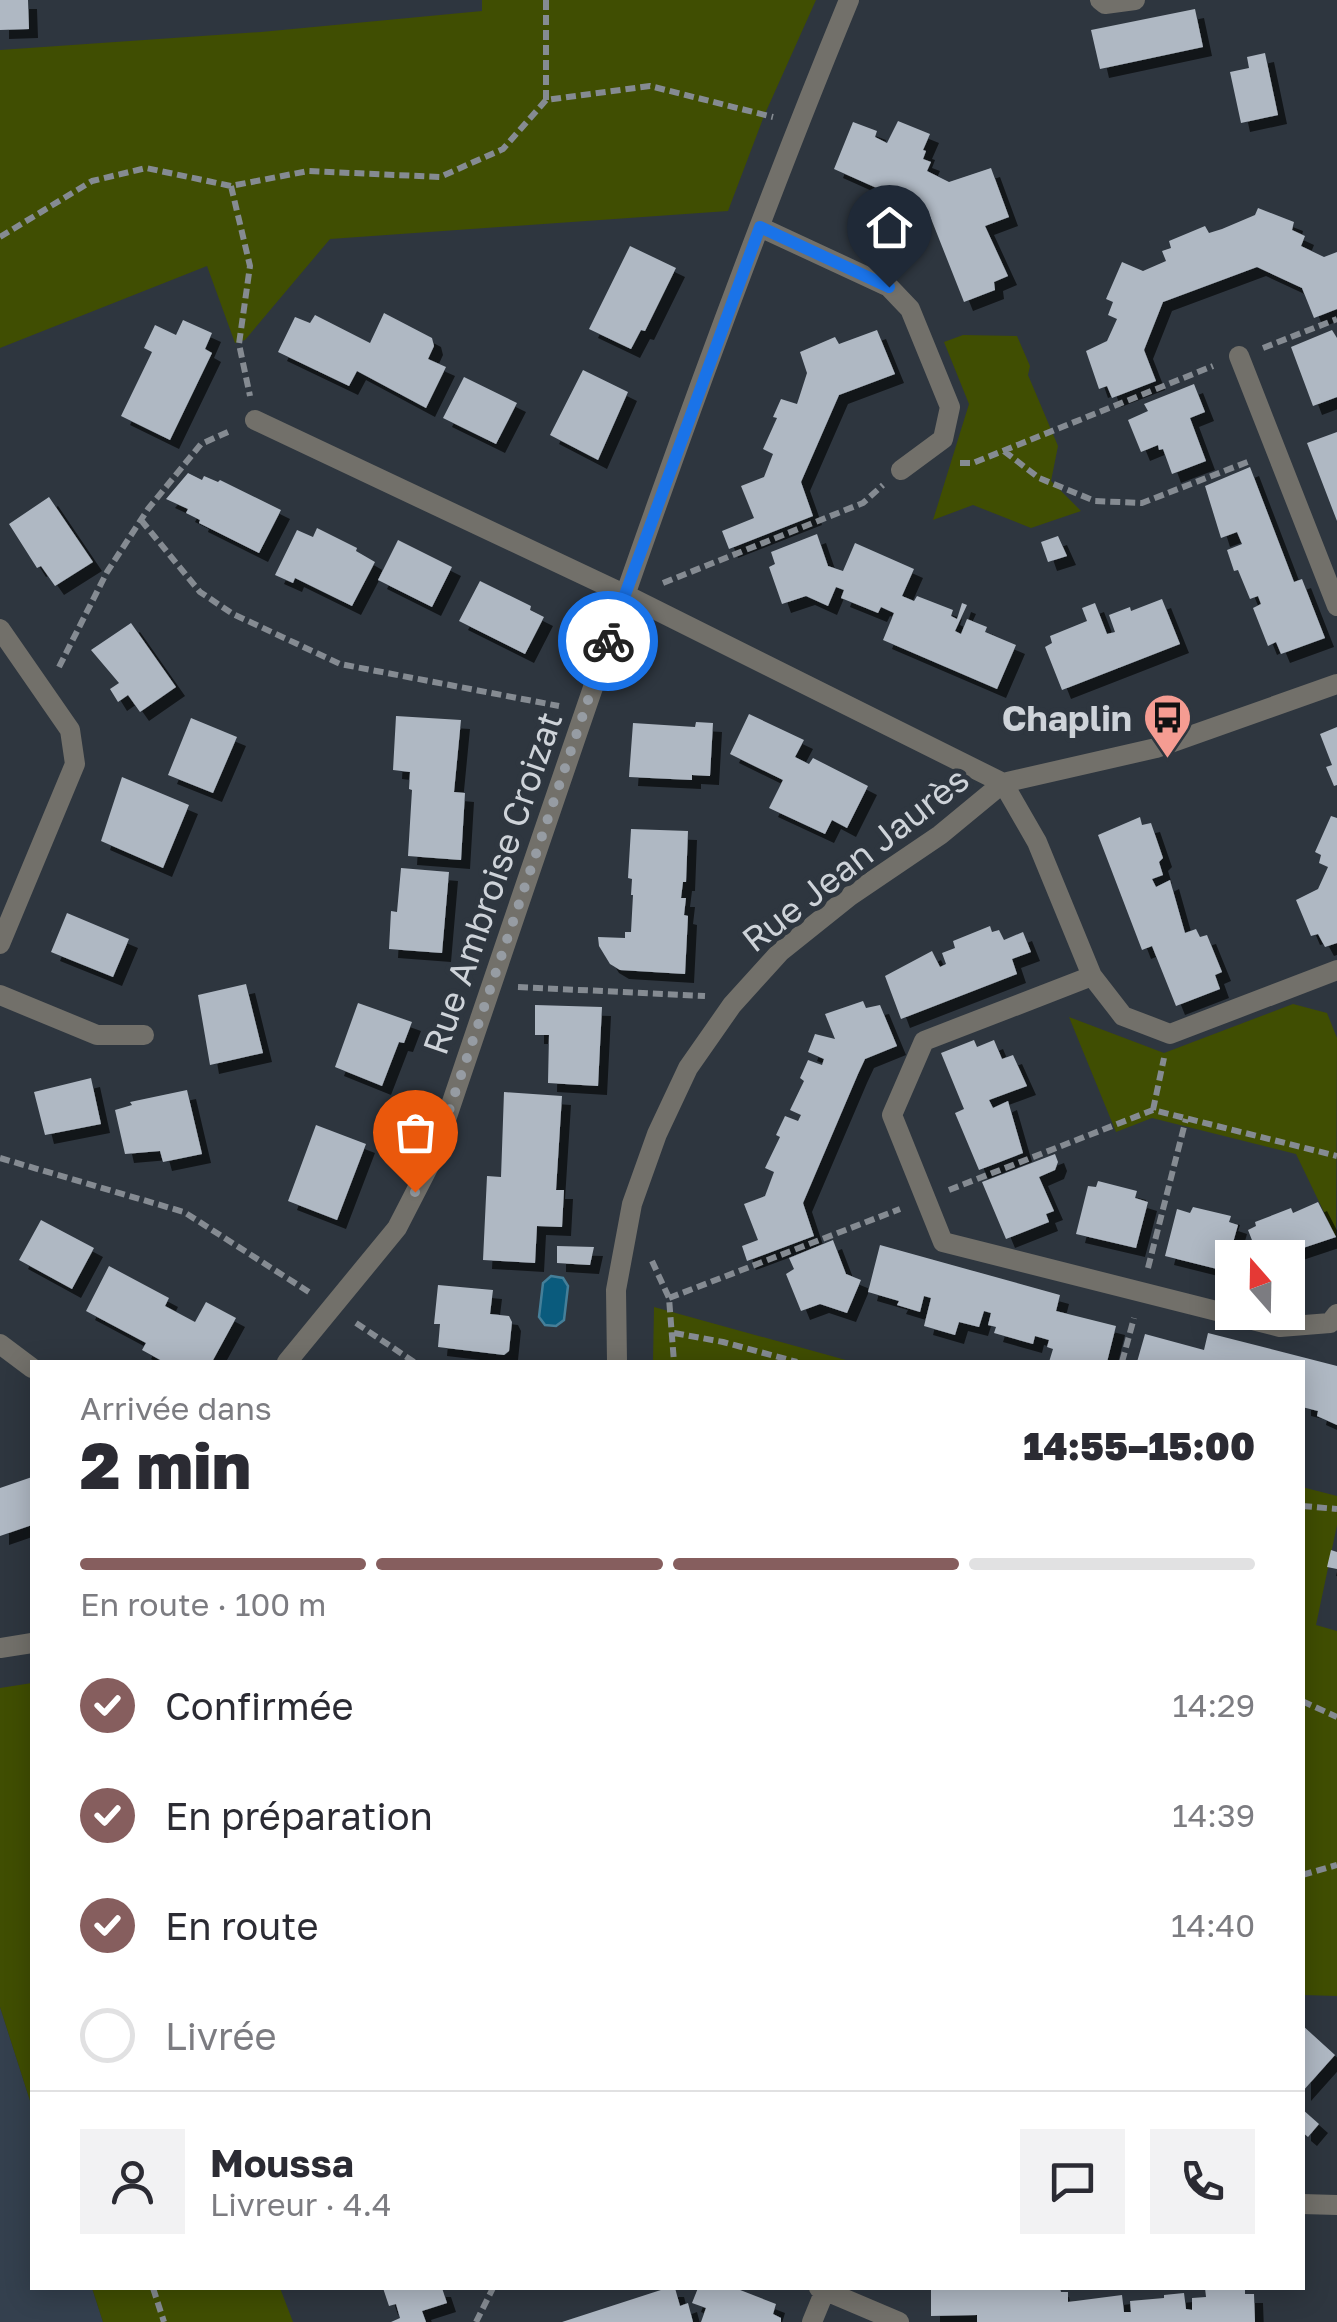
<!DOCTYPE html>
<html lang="fr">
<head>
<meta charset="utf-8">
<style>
	body { margin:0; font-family:"Golos Text",sans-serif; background:#f2f2f3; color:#2b2b33; height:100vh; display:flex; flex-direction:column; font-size:38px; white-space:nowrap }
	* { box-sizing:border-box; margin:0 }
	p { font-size:32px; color:#7c7c81 }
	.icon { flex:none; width:55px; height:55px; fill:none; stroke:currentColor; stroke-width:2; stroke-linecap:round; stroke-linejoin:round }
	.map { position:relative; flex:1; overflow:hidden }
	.panel { position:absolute; left:30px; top:1360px; width:1275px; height:930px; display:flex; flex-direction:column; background:#fff; border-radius:0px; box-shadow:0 5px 25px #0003 }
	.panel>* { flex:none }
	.needle { width:65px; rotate:340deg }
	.tools { position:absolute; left:1215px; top:1240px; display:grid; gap:20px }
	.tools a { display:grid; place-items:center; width:90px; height:90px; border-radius:0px; background:#fff; box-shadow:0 5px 25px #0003; font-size:50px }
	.pin { position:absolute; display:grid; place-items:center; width:85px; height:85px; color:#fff; margin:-102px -42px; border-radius:50% 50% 50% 0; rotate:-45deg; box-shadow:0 0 10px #0007 }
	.pin .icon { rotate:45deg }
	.courier { position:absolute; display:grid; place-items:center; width:100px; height:100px; margin:-50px; border:8px solid #1a73e8; border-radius:50%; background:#fff; color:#222; box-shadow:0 2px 12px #0007 }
	.head em { font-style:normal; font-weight:800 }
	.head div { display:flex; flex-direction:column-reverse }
	.head { display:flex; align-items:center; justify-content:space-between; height:170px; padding:0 50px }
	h1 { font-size:65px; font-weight:800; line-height:75px }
	.bar { display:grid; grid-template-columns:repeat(4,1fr); gap:15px 10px; align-content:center; height:120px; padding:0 50px }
	.bar i { height:12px; border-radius:8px; background:#e1e1e2 }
	.bar .current { background:#865e5e }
	.bar p { grid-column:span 4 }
	.line { display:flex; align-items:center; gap:25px; padding:0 50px; border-top:2px solid #e1e1e2 }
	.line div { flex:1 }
	.round { display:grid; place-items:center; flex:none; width:105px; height:105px; border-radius:0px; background:#f2f2f3 }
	ol { padding:0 50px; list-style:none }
	li { display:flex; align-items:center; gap:30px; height:110px }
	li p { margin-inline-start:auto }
	li .icon { padding:10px; border-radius:50%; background:#865e5e; color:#fff; stroke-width:4 }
	li:last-child { color:#7c7c81 }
	li i { width:55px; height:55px; border:5px solid #e1e1e2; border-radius:50% }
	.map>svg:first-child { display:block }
</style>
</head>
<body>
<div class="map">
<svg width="1337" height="2322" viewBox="0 0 1337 2322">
	<defs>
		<filter id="shadow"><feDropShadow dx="9" dy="9" stdDeviation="0" flood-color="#0009"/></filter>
	</defs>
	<rect width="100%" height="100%" fill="#2e363f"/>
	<path fill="#34404e" d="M0,2007L32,2107V2288H92L103,2322H0Z"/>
	<path fill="#404e02" d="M482,0H816L764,116L728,211L330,239L245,340L235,343L207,266L0,348V50L261,32L482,11Z
		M963,335L1017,336L1030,366L1028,375L1058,446L1051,481L1081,511L1031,528L973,505L933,520L969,404L944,342Z
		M1293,1004L1327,1013L1337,1038L1336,1237L1296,1154L1152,1118L1116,1132L1069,1017L1164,1053Z
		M654,1307L853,1362H653Z
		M1302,1487L1337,1496V1525L1316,1625L1337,1631V1996L1303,1995Z
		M32,1683V2107L0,2007V1688Z
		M92,2288H280L293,2322H103Z"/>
	<path fill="#0a5b7d" stroke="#457f99" stroke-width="2.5" d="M551,1276L563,1278L568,1286L564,1320L556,1326L545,1325L539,1317L543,1283Z"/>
	<path fill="#afb8c3" filter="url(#shadow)" d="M0,0H28L29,29L0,30Z
		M1195,9L1203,47L1100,69L1091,30Z
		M1265,53L1278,115L1241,123L1230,72L1249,68L1247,57Z
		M898,121L930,134L923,150L926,151L923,159L931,162L927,171L949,182L991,168L1009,217L985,226L1008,276L994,282L995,290L964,302L928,211L834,169L853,122L877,131L875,137L887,143Z
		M1258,208L1294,222L1292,230L1305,236L1301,246L1324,257L1337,252V309L1314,318L1302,288L1257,267L1163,302L1144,350L1156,381L1112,398L1107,386L1099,389L1086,351L1107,341L1117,319L1108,315L1113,302L1106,299L1122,262L1143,271L1166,261L1162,251L1171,248L1169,241L1205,226L1209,233L1222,229L1255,215Z
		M630,246L676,268L645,331L641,330L631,349L589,329Z
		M384,313L432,338L434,346L428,359L446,367L426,408L357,371L349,386L278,352L295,317L310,323L315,315L370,343Z
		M183,320L212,333L205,349L212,353L170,440L121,416L152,352L144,348L155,325L176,335Z
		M877,330L895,374L839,395L801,482L813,516L729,549L722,531L754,518L741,486L764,477L773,454L763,449L777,418L773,417L781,399L797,404L799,398L807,373L800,352L835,337L839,344Z
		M1332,330L1337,338V397L1313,406L1291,347Z
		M583,370L628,392L598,460L550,435Z
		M464,377L517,403L496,444L443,418Z
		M1194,384L1205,412L1190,418L1206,461L1172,474L1163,449L1159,450L1158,445L1141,452L1128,420L1148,411L1144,404Z
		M1337,432V521L1307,443Z
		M1250,467L1294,582L1302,579L1325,638L1281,654L1276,642L1268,646L1253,608L1261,604L1258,596L1250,599L1238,570L1234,571L1227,550L1242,544L1237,532L1221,538L1205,486Z
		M188,473L202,480L204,476L218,482L220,480L281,510L259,553L199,523L200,520L186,513L188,509L166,499Z
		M49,497L93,562L55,586L41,566L37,568L9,524Z
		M317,528L357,548L356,551L375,562L352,606L295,578L293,583L275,575L297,530L313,537Z
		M817,534L828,566L843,571L855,543L914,569L902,596L914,601L917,596L953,610L951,616L957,619L962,603L967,605L955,631L961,634L967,619L987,627L985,632L1016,645L997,689L883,640L894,613L881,607L878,613L841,598L844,590L836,587L828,606L806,596L782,604L769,567L775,564L771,552Z
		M1058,536L1067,556L1048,562L1041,542Z
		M398,540L452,567L432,607L378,580Z
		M480,581L531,606L530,610L544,617L525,654L459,621Z
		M1162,599L1180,644L1062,690L1045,647L1052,643L1050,636L1087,621L1082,608L1095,603L1107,634L1115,632L1109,615L1130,607L1131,611Z
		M131,623L176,687L140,712L128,695L118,702L110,689L119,683L91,650Z
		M749,714L804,740L795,757L809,764L813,758L868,786L847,828L832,820L825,834L769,808L783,780L730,754Z
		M396,716L461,720L454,792L465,793L461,860L408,856L412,790L409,789L410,772L393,770Z
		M191,718L237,737L213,793L168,775Z
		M696,722L713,723L710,776L692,775V780L629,777L633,723L695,727Z
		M1337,727V785L1334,786L1326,767L1332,765L1320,734Z
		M122,777L189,805L163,868L101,841Z
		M1331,816L1337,818V943L1325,947L1318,934L1311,936L1296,900L1318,889L1328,867L1319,863L1321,855L1315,852Z
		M1140,817L1142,825L1151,823L1163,858L1159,862L1163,875L1152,879L1156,887L1170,880L1185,933L1196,929L1200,937L1207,935L1222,972L1215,975L1220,989L1176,1006L1152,946L1142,950L1098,835Z
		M631,829L688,831L686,882H683L681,898H686L684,915L688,916L685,974L620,970L610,964L599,946L598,937L625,938V932H631L633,895H631L632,879L628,878Z
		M401,868L449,872L442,953L389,949L391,911L397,912Z
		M67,913L129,939L113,977L51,952Z
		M990,926L992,932L999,930L1004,940L1023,932L1031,952L1012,959L1017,974L901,1019L885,976L932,951L940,967L946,964L942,953L955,948L953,941Z
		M246,984L263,1053L210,1065L198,995Z
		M863,1001L866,1008L880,1005L897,1046L865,1059L858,1074L803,1203L814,1236L747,1261L742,1246L758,1240L744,1204L765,1196L774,1172L765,1168L780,1137L776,1135L785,1116L798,1121L801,1115L790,1110L804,1081L800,1078L808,1060L822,1065L824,1059L808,1052L815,1034L835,1039L825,1014Z
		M358,1003L412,1022L404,1043L399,1042L382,1086L335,1067Z
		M535,1005L602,1007L598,1086L548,1083L549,1035H535Z
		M974,1040L977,1047L994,1040L1002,1059L1013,1055L1027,1086L989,1100L993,1108L1008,1101L1023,1153L979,1170L955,1113L964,1109L941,1053Z
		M91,1078L101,1124L45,1135L34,1092Z
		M187,1090L202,1154L163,1162L160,1151L125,1154L115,1110L132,1105L130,1102Z
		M504,1092L562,1096L556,1190H564L562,1227L537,1226L535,1263L483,1260L487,1176L501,1177Z
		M316,1125L366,1144L337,1220L288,1201Z
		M1055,1154L1058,1162L1055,1170L1039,1177L1054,1211L1046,1214L1049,1222L1006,1239L982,1182Z
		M1098,1181L1137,1191L1135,1198L1148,1202L1136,1248L1076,1234L1088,1186L1096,1187Z
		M1318,1202L1336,1237L1288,1253L1293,1267L1288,1270V1258H1259L1248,1230L1256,1226L1255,1222L1291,1208L1293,1213Z
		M1193,1207L1231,1216L1229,1222L1238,1225L1225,1271L1165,1256L1177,1209L1190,1213Z
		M41,1220L94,1248L72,1289L19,1260Z
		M833,1240L846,1274L861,1280L847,1313L820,1304L801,1311L786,1274L794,1269L789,1258Z
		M880,1245L1060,1295L1056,1311L1116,1326L1107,1362H1049L1053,1349L1047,1347L1049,1340L1035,1336L1033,1344L994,1333L996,1327L988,1325L991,1313L984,1311L979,1327L959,1322L955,1335L924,1326L931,1298L924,1296L920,1312L897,1305L899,1301L868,1292Z
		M557,1246L594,1247L590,1265L557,1263Z
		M109,1266L169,1298L165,1306L195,1322L206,1302L236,1318L212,1362H164L142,1350L146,1343L86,1311Z
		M438,1285L493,1290L490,1314L509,1316L512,1322L509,1351L504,1355L438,1347L440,1324H434Z
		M1208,1333L1337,1366V1425L1317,1416L1318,1411L1302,1407V1362H1137L1145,1334L1204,1350Z
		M32,1477V1525L0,1536V1488Z
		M1331,1550L1337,1552V1569L1327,1567Z
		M1302,2025L1335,2055L1302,2092Z
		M1302,2109L1319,2124L1308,2137L1302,2132Z
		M383,2288H442L447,2303L422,2311L426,2322H391L400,2318L396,2304L389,2306Z
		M667,2288H675L680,2306L688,2303L693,2322H562Z
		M698,2288H735L776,2304L773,2314L781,2318V2322H701L706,2308L692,2303Z
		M931,2288H1060L1061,2292H1068V2302L1122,2295L1124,2312H1131L1130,2301L1164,2298V2295L1184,2293L1186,2309L1192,2310V2298L1206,2297L1205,2288H1245V2294H1254L1255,2322H977V2315L931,2316Z"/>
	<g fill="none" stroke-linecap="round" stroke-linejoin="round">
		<path stroke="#858b92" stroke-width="6" stroke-dasharray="10 5" stroke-linecap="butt" d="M546,100V0
			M231,186L250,266L239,344L250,396
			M0,237L92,181L146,168L231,186L308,171L440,177L503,149L546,100L650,86L773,117
			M1263,348L1337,319
			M1004,451L1039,478L1095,501L1142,503L1250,461
			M960,463H973L1213,366
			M141,520L200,592L233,614L340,664L559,706
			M663,583L863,503L883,485
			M59,667L107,572L148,509L201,444L230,431
			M518,987L705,996
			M1153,1110L1164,1058
			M0,1158L184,1212L312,1294
			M949,1190L1153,1110L1337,1156
			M652,1261L669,1298L674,1362
			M1148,1268L1186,1119
			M669,1298L900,1209
			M356,1323L414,1362
			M674,1333L723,1342L797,1362
			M1122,1362L1134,1318
			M1302,1506L1337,1509
			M1302,1701L1337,1717
			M1302,1875L1337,1865
			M153,2288L164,2322
			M476,2322L493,2288"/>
		<path stroke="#72706a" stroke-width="20" d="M1100,0L1105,4L1135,0
			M760,227L889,287L910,309L950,407L943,439L901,470
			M1239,356L1337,606
			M255,420L624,594L1003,783L1037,842L1092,976L1123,1016L1170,1034L1337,970
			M0,629L70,730L75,764L0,944
			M1092,976L924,1041L892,1115L943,1242L1280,1327L1330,1323L1337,1314
			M0,995L97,1035H144
			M0,1344L32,1368
			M287,1362L397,1228L433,1158C565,769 693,379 849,0
			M617,1362L616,1290L632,1204L657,1134L688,1068L732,1005L780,952L850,896L940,835L1003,783L1156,748L1337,684
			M0,1648L32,1643
			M1302,2204L1337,2205
			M819,2288L899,2322
			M812,2322L826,2288"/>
	</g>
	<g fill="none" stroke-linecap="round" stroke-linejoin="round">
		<path stroke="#969ca3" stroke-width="10" stroke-dasharray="0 18" d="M415,1192L433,1158L608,641"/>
		<path stroke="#1a73e8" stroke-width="12" d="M608,641L760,227L889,287"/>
	</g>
	<defs>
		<symbol id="bus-pin" viewBox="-11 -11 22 30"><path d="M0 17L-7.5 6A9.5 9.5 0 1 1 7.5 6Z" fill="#f59c92" stroke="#2e363f"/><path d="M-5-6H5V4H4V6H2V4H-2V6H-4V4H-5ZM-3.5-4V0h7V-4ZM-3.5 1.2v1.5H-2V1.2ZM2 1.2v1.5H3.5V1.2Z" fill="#111"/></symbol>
	</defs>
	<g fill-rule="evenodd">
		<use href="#bus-pin" x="1140" y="690" width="55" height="75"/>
	</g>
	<g text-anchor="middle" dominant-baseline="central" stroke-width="10" stroke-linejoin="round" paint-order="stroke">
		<g font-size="35" font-weight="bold" fill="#ced3d9" stroke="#2e363f" text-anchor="end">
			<text x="1132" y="718">Chaplin</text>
		</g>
		<g font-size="35" fill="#ced3d9" stroke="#2e363f">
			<text transform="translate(855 859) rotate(-38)">Rue Jean Jaurès</text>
			<text transform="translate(492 883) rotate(-71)">Rue Ambroise Croizat</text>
		</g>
	</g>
</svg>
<div class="tools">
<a><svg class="needle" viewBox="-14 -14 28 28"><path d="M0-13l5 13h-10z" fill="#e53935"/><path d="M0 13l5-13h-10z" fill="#7c7c81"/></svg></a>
</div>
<div class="pin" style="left:415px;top:1192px;background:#ea580c"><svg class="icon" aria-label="bag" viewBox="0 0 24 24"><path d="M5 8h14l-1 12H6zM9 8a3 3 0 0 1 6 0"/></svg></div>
<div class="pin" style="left:889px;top:287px;background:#1f2937"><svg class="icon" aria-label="home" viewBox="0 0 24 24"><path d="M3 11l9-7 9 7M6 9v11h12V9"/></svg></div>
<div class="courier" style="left:608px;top:641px"><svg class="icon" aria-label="bike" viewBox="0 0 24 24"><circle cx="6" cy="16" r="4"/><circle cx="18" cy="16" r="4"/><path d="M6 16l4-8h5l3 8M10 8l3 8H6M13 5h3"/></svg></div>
<section class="panel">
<div class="head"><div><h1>2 min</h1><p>Arrivée dans</p></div><em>14:55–15:00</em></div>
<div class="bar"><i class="current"></i><i class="current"></i><i class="current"></i><i></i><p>En route · 100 m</p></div>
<ol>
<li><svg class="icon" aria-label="check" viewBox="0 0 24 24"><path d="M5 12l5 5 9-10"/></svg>Confirmée<p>14:29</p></li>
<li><svg class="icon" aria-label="check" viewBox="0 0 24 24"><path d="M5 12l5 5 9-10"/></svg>En préparation<p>14:39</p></li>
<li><svg class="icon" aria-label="check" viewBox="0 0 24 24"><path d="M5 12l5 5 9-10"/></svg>En route<p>14:40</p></li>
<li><i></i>Livrée</li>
</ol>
<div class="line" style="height:180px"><a class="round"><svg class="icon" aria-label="person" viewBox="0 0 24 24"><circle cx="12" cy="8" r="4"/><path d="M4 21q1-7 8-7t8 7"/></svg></a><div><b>Moussa</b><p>Livreur · 4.4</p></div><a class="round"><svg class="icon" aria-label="chat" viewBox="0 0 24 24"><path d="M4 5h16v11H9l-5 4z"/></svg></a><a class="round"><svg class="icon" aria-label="phone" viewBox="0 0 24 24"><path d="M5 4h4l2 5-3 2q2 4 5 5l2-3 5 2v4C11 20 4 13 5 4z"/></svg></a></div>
</section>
</div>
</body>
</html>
